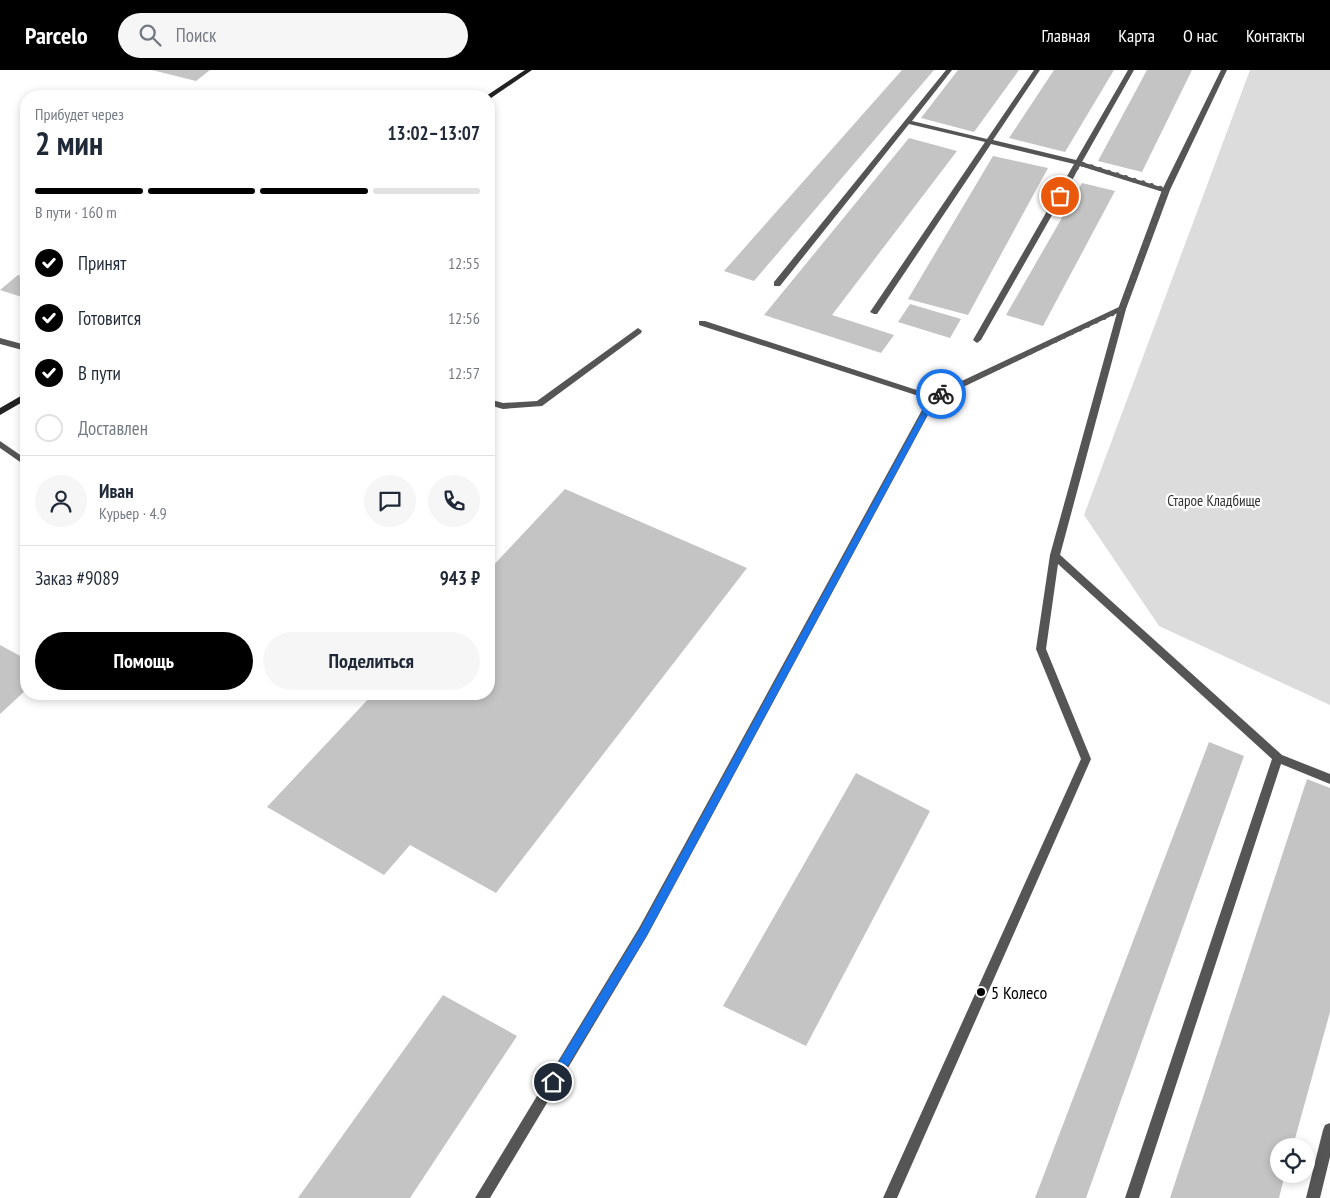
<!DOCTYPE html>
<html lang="ru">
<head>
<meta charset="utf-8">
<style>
	body { margin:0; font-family:"PT Sans Narrow",sans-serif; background:#f6f6f7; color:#1f2937; height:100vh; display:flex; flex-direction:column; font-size:19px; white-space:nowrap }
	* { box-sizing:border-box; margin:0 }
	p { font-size:16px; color:#747a83 }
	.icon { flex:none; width:28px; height:28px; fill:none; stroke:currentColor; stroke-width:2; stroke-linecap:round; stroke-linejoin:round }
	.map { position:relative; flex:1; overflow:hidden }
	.side { position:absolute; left:20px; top:20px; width:475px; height:610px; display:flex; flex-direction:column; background:#fff; border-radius:20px; box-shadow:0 2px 8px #0003 }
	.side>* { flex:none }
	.buttons { position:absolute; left:1270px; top:1068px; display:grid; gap:10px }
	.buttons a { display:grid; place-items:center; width:45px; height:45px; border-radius:50%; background:#fff; box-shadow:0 2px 8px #0003; font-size:25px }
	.pin { position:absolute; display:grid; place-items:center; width:42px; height:42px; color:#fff; margin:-21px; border:2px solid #fff; border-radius:50%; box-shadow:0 1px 5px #0007 }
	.courier { position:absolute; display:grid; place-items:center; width:50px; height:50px; margin:-25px; border:4px solid #1a73e8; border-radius:50%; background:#fff; color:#222; box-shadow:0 1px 6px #0007 }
	.head em { font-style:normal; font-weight:600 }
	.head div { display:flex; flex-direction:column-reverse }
	.head { display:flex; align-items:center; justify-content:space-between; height:85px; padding:0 15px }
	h1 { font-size:32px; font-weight:600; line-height:38px }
	.bar { display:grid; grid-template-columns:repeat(4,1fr); gap:8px 5px; align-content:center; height:60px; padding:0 15px }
	.bar i { height:6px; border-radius:4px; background:#e0e1e3 }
	.bar .active { background:#000 }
	.bar p { grid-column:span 4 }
	.line { display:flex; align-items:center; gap:12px; padding:0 15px; border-top:1px solid #e0e1e3 }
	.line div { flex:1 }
	.round { display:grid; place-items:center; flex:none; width:52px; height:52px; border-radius:26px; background:#f6f6f7 }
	ol { padding:0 15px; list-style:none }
	li { display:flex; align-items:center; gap:15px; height:55px }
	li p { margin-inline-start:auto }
	li .icon { padding:5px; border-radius:50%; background:#000; color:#fff; stroke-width:4 }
	li:last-child { color:#747a83 }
	li i { width:28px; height:28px; border:2px solid #e0e1e3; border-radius:50% }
	.cta { display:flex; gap:10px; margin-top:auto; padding:10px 15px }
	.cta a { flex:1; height:58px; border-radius:30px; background:#000; color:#fff; font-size:20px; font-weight:600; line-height:58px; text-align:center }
	.cta a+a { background:#f6f6f7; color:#1f2937 }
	header { display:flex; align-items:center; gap:30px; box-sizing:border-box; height:70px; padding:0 25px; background:#000; color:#fff }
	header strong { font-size:24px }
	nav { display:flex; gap:28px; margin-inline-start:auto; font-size:18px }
	.search { width:350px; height:45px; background:#f6f6f7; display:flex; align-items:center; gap:12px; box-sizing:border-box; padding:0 18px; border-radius:28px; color:#747a83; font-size:19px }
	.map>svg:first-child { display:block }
</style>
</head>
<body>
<header>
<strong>Parcelo</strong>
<div class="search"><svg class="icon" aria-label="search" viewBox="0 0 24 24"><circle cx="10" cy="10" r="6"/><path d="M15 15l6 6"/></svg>Поиск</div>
<nav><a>Главная</a><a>Карта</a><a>О нас</a><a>Контакты</a></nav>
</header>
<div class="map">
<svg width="1330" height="1128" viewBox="0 0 1330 1128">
	<rect width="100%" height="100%" fill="#fff"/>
	<path fill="#dcdcdc" d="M1250,0H1330V635L1159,556L1084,445Z"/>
	<path fill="#c4c4c4" d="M152,0H210L196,11Z
		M902,0H934L754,211L724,201Z
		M958,0H1019L974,62L921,48Z
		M1054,0H1114L1065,82L1009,68Z
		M1147,0H1192L1142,102L1098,91Z
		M909,68L957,81L832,245L894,265L881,283L764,245Z
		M993,86L1048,98L968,245L908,229Z
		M1082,113L1115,121L1043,256L1006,245Z
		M18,205L26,208L25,228L0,220Z
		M910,234L961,249L950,268L898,252Z
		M565,419L747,498L496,823L410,775L384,805L267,737L373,624H489V500Z
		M0,575L26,589V620L0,644Z
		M1209,672L1244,686L1086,1128H1035Z
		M856,703L930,741L806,976L723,936Z
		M1307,709L1330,718V942L1293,1076H1279V1104H1285L1279,1128H1170Z
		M443,925L517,966L410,1128H298Z"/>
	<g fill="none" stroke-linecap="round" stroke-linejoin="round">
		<path fill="#555" fill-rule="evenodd" d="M946,0H952L912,51L987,69L1034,0H1040L993,70L1076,90L1128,0H1134L1082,92L1170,120L1163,122L1080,96L981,270L977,273L973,270L1074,94L991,74L877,244H874L870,242L985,72L909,54L780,216H774V212Z
			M1119,237H1122L1126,239L936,330L647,866L490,1128H475L639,858L928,329L699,255V251H705L932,325Z
			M638,258L642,261L641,263L542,336L503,339L489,335V329L503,333L537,331Z
			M0,268L26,275V281L0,274Z
			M0,371L26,389V396L0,378Z
			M1055,482L1058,483L1282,685L1330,704V714L1281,694L1139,1128H1125L1272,689L1058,494L1046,579L1091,689L897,1128H883L1081,689L1036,579L1050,485Z
			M1330,1053V1087L1320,1128H1306L1323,1060L1325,1055Z"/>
		<path fill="#555" fill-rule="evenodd" d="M1221,0H1227L1170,120L1126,239L1060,485L1055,488L1052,487L1050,485L1118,239L1162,120Z"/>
		<path fill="#222" fill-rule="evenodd" d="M525,0H532L491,28L489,29V26H486Z
			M26,323V330L0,345V338Z"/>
	</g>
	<path fill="#1a73e8" d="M941,322L944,324L936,329L647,865L556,1015H549L547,1012L549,1008L640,859L930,328Z"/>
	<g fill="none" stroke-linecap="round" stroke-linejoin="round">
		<path stroke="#595959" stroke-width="5" stroke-dasharray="0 9" d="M941,324L1122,239L1166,120L1079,93L1060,126"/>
	</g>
	<circle fill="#000" stroke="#fff" stroke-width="2" cx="981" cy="922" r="5"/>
	<g text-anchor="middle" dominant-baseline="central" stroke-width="4.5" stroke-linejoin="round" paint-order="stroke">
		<g font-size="15" fill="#333" stroke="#fff">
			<text x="1214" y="430">Старое Кладбище</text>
		</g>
		<g font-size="18" fill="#000" stroke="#fff" text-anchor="start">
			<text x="991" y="922">5 Колесо</text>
		</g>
	</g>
</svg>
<div class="buttons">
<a><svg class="icon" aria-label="locate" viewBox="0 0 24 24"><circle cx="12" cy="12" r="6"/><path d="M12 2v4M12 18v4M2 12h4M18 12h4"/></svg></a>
</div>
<div class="pin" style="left:1060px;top:126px;background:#ea580c"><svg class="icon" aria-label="bag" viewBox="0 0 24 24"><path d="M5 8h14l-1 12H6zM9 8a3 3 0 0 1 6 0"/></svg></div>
<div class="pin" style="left:553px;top:1012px;background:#1f2937"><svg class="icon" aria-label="home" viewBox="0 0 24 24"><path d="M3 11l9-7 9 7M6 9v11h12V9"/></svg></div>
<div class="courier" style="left:941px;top:324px"><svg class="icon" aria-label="bike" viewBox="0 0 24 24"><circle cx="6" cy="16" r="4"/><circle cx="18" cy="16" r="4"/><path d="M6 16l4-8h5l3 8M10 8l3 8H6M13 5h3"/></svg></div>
<section class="side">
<div class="head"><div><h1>2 мин</h1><p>Прибудет через</p></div><em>13:02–13:07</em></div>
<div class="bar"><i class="active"></i><i class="active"></i><i class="active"></i><i></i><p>В пути · 160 m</p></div>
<ol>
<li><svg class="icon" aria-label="check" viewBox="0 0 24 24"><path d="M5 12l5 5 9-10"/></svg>Принят<p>12:55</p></li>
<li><svg class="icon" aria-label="check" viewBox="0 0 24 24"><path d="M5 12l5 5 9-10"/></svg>Готовится<p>12:56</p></li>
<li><svg class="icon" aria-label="check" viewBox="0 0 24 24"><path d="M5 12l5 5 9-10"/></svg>В пути<p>12:57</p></li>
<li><i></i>Доставлен</li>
</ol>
<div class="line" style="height:90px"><a class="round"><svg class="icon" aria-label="person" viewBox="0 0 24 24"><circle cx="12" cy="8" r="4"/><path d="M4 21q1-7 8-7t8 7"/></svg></a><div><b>Иван</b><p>Курьер · 4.9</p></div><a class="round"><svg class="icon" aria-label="chat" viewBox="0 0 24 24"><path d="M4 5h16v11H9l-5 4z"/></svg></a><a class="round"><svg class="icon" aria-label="phone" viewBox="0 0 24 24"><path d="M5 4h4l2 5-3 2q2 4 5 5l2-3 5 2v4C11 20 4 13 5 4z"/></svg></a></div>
<div class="line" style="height:65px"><div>Заказ #9089</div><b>943 ₽</b></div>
<div class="cta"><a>Помощь</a><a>Поделиться</a></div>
</section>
</div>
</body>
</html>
